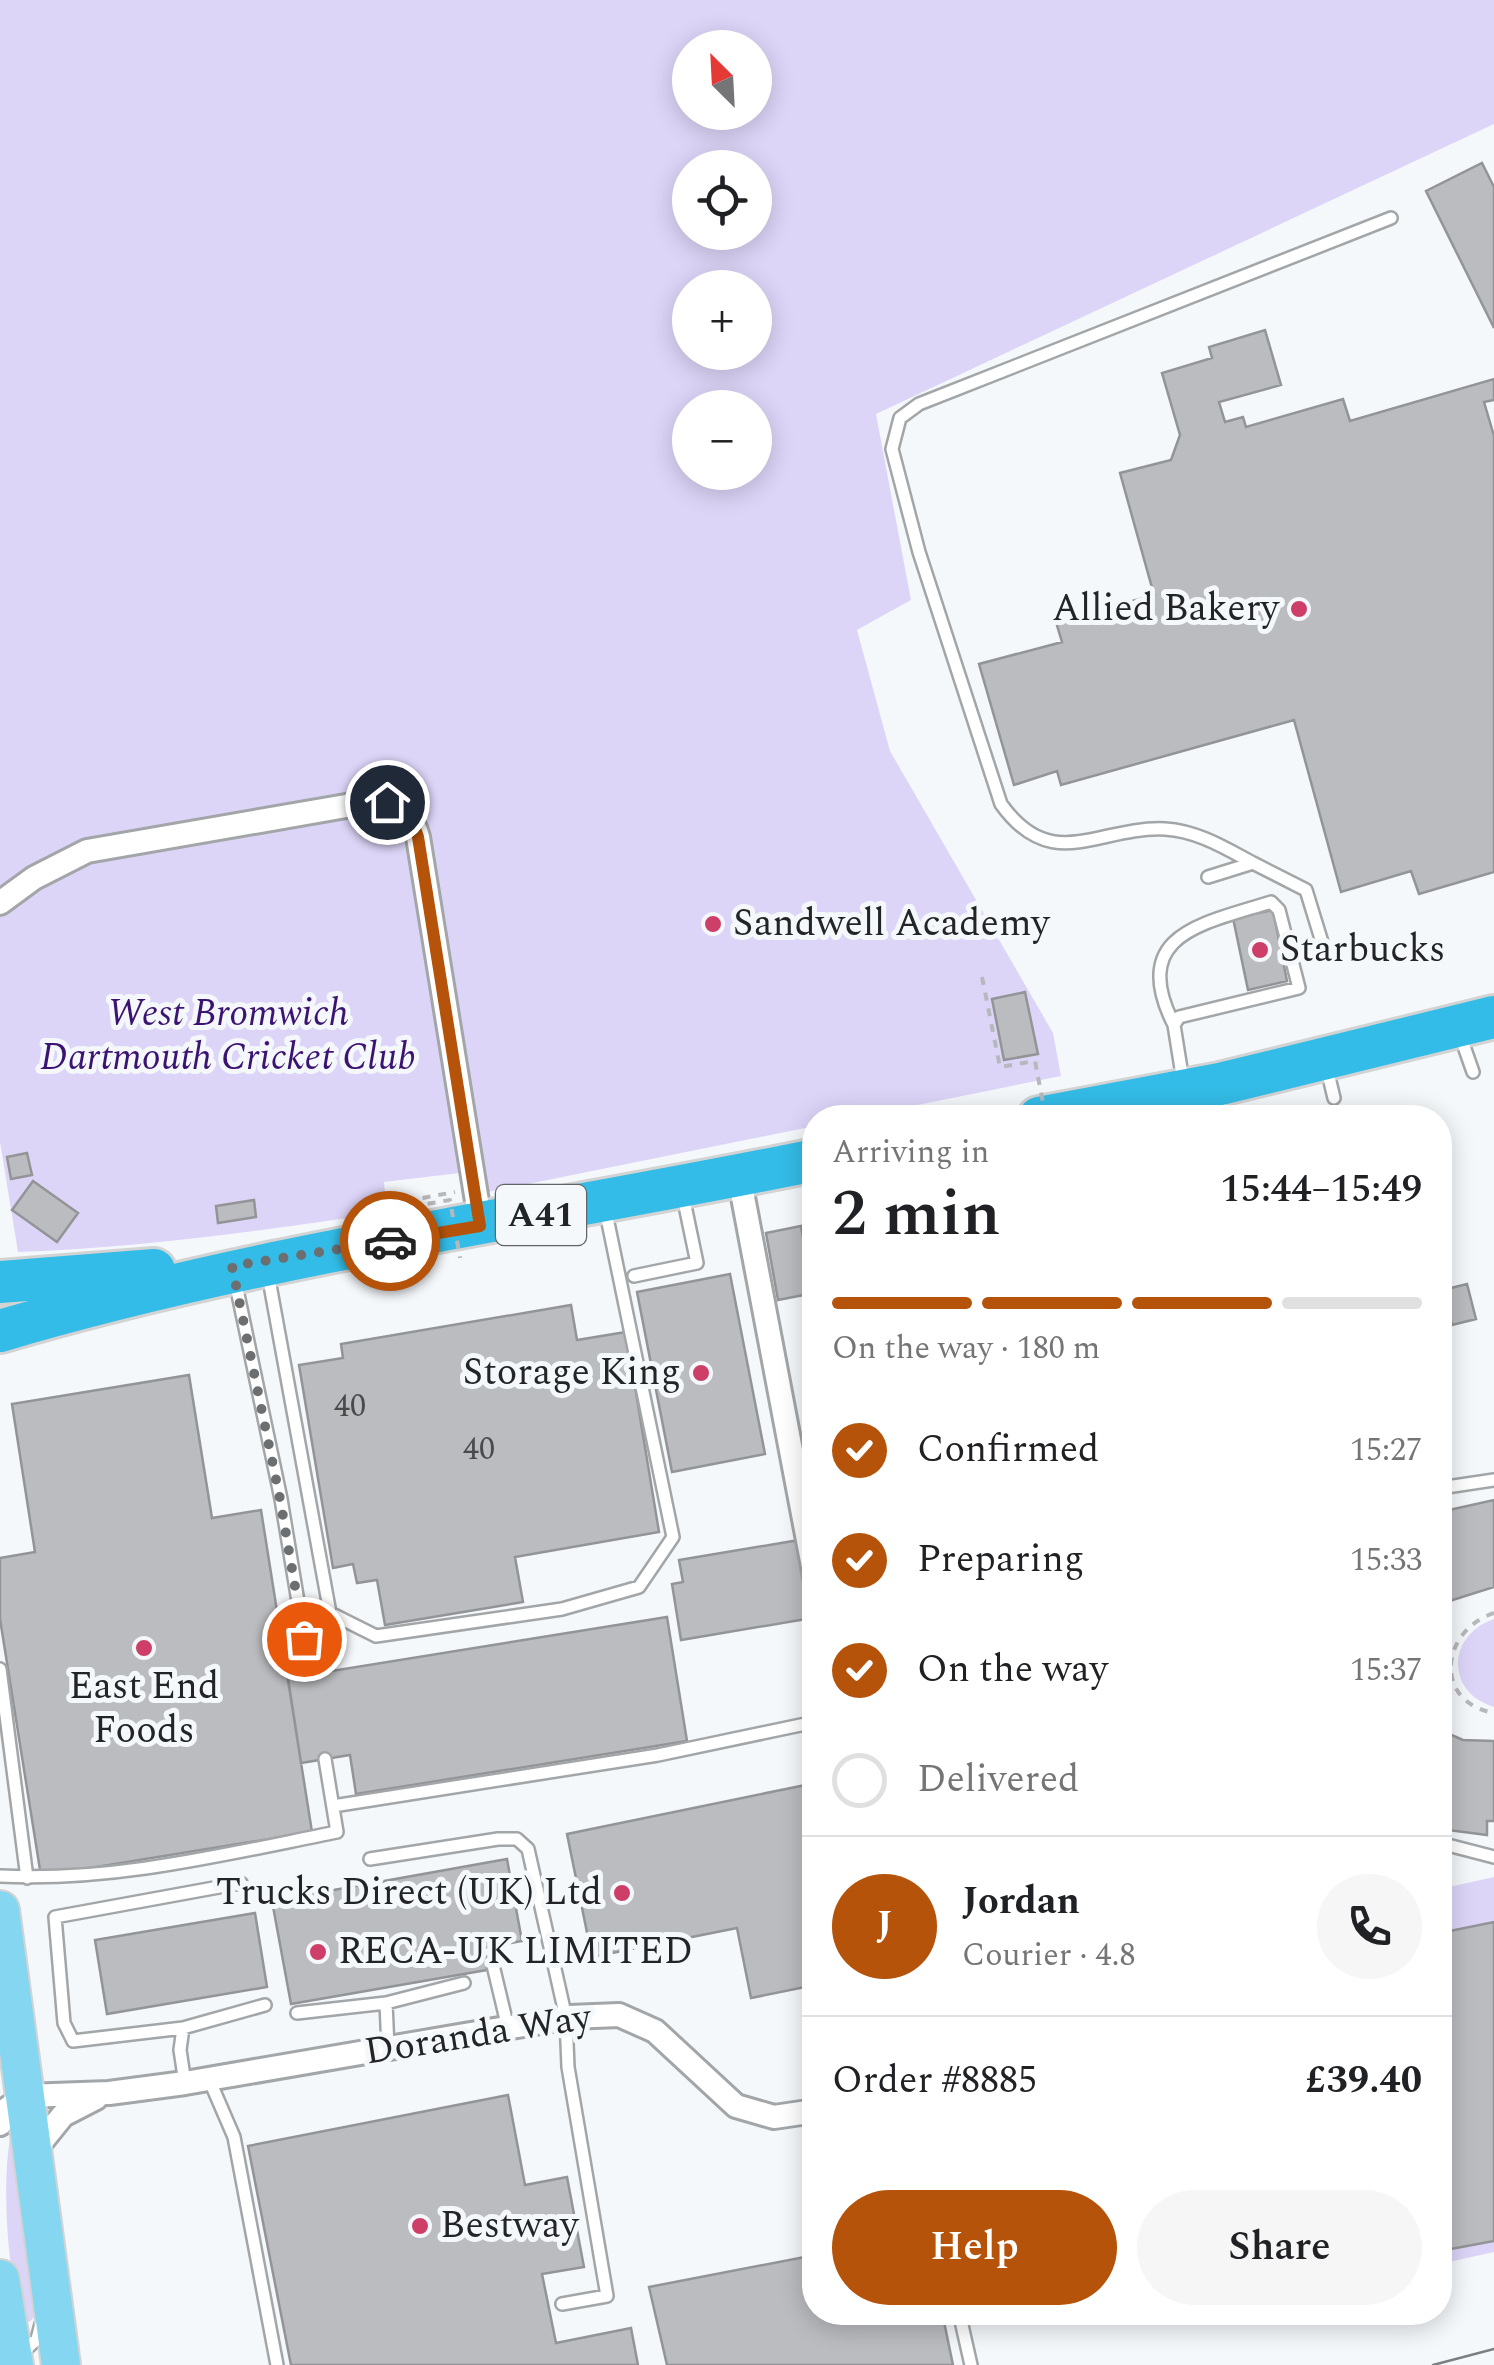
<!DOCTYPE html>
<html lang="en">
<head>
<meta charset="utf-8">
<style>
	body { margin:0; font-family:Spectral,serif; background:#f6f6f6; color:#202124; height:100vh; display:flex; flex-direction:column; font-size:38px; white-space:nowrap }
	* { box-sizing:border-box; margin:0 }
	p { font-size:32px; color:#757577 }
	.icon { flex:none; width:55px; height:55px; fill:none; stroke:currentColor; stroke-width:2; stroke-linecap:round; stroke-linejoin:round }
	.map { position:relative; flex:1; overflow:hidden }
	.panel { position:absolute; left:802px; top:1105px; width:650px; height:1220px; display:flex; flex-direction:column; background:#fff; border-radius:40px; box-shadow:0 5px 25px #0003 }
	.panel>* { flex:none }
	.needle { width:65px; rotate:336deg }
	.controls { position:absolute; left:672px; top:30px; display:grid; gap:20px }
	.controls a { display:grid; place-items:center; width:100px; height:100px; border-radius:50%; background:#fff; box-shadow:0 5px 25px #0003; font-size:50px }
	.pin { position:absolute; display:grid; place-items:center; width:85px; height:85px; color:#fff; margin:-42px; border:5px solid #fff; border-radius:50%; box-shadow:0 2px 10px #0007 }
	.courier { position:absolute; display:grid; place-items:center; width:100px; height:100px; margin:-50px; border:8px solid #b45309; border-radius:50%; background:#fff; color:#222; box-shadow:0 2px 12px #0007 }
	.headline em { font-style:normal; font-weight:600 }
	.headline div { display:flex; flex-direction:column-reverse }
	.headline { display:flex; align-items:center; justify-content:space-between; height:170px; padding:0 30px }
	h1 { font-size:65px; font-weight:600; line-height:75px }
	.bar { display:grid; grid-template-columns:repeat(4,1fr); gap:15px 10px; align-content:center; height:120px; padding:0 30px }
	.bar i { height:12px; border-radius:8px; background:#e0e0e0 }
	.bar .on { background:#b45309 }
	.bar p { grid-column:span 4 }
	.line { display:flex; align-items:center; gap:25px; padding:0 30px; border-top:2px solid #e0e0e0 }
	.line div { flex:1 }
	.round { display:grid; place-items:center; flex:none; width:105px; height:105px; border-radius:52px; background:#f6f6f6 }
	ol { padding:0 30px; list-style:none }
	li { display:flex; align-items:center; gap:30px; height:110px }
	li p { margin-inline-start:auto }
	li .icon { padding:10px; border-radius:50%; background:#b45309; color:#fff; stroke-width:4 }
	li:last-child { color:#757577 }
	li i { width:55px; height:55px; border:5px solid #e0e0e0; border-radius:50% }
	.button { display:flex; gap:20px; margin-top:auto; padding:20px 30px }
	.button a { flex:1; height:115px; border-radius:60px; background:#b45309; color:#fff; font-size:40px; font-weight:600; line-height:115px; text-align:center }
	.button a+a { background:#f6f6f6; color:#202124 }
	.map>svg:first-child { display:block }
</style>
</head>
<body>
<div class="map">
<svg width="1494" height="2365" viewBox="0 0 1494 2365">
	<rect width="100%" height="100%" fill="#f5f8fb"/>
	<path fill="#ddd5f8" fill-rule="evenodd" d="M0,0H1494V124L876,414L911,600L857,630L890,751L1053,1033L1061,1076L858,1117L815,1118V1126L478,1194L468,1172L384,1182L386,1204L381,1213C261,1231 140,1248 18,1252L0,1142ZM690,48H755V112H690ZM690,168H755V232H690ZM690,288H755V352H690ZM690,408H755V472H690Z
		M1494,1619V1707C1445,1692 1447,1635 1494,1619Z
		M1494,1877V2252L1440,2264V1889Z
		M11,2132L23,2187L36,2310L32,2320L24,2324C7,2275 1,2184 11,2132Z"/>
	<path fill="#bbbcbf" stroke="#939497" stroke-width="2.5" d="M1482,163L1494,187V328L1426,191Z
		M1265,330L1281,385L1219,402L1225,422L1243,417L1246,427L1343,399L1350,421L1494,379V400L1484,402L1494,436V872L1419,894L1411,871L1341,892L1294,720L1061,785L1057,771L1014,785L979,664L1062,642L1056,622L1154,595L1120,473L1171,460L1180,435L1162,373L1212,358L1209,347Z
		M1273,910L1287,981L1248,990L1233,918Z
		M1025,992L1038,1054L1004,1060L992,999Z
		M27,1153L32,1175L11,1179L7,1157Z
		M33,1181L78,1213L57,1242L12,1210Z
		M254,1200L256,1217L218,1223L216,1206Z
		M801,1226L814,1293L778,1300L766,1233Z
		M730,1274L765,1454L672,1472L637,1292Z
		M1467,1284L1476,1319L1452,1325L1443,1290Z
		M571,1305L577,1340L626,1332L659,1532L515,1557L523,1602L385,1625L377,1580L357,1583L353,1564L333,1568L299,1365L343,1358L341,1344Z
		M189,1375L212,1518L261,1510L312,1832L41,1876L0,1619V1558L35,1552L12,1404Z
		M1494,1500V1587L1440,1604V1512Z
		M799,1540L812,1618L681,1640L672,1584L683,1582L679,1560Z
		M667,1617L687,1741L356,1794L350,1755L301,1763L288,1678Z
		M1440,1730L1463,1740L1494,1741V1821H1487V1835L1440,1829Z
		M815,1783V1985L751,1998L737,1928L592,1957L567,1834Z
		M507,1859L522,1941L483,1948L487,1970L291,2004L272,1901Z
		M255,1913L267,1987L107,2014L95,1940Z
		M1494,1922V2241L1440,2251V1933Z
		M508,2095L525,2185L567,2177L584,2267L542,2274L556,2343L631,2328L638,2365H291L248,2146Z
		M815,2255V2312H942L953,2365H667L649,2287Z"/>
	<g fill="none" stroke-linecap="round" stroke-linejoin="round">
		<defs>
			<path id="lane" d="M1253,863C1225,848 1198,831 1165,829C1098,826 1052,875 1001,804L919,552L892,449L900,418L919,404L1391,218
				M1208,877L1253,863L1306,890L1325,952
				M1174,1025C1128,934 1202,924 1271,902L1279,910L1299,988L1179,1017L1174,1025L1183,1081
				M1460,1035L1473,1072
				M1327,1069L1334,1098
				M1218,1092L1223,1118
				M268,1274L330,1613L376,1636L562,1609L639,1587L673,1537L605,1208
				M634,1276L697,1263L683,1196
				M235,1280L281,1499L310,1674
				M1440,1402L1442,1408
				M1440,1488L1494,1480
				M0,1669L27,1878
				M333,1806L658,1755L815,1722
				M1440,1843L1494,1857
				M370,1859L498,1839H517L528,1849L566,2018L568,2067L607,2296L562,2304
				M0,1876C113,1882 226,1854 337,1832L325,1759
				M492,1961L508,2028
				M297,2013L386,2003
				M183,2028L73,2041L64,2023L55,1917L241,1883
				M388,2048L386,2003L464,1983
				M209,2079L234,2137L277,2365
				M185,2083L180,2050L183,2028L265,2005
				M959,2312L971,2365
				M19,2356L37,2339L41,2324"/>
			<path id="street" d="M0,903L34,878L87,851L346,806C380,802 407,797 418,837L481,1226
				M739,1176L815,1577
				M0,2124L7,2109L25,2096L109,2093L185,2083L570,2017L619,2015L655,2031L736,2106L774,2117L815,2111
				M33,2152L63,2115L96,2098"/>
			<path id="primary" d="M0,1910L61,2365
				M0,2279L14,2365"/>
			<path id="highway" d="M1039,1118L1220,1084L1494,1017
				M0,1282L154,1270
				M0,1331C267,1252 543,1216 815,1160"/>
		</defs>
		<use href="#lane" stroke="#a3a6a8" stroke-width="16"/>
		<use href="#street" stroke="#a3a6a8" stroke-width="28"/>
		<use href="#primary" stroke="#d3d3d3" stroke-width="42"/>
		<use href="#highway" stroke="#d3d3d3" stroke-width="48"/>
		<path stroke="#b6b8bb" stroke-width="4" stroke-dasharray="8 8" stroke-linecap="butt" d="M982,977L1000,1067L1035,1061L1038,1077
			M395,1207V1203L455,1192
			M1494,1613C1440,1631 1433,1702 1494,1713"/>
		<use href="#lane" stroke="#fff" stroke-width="11"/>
		<use href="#street" stroke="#fff" stroke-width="22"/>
		<use href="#primary" stroke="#85d7f1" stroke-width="38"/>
		<use href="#highway" stroke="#33bce7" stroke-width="42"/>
		<path stroke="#7b7d7f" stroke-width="2.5" d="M1433,2365L1494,2349"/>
		<path stroke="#b6b8bb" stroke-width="4" stroke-dasharray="8 8" stroke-linecap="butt" d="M1038,1077L1046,1118
			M396,1209L450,1200L460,1258"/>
	</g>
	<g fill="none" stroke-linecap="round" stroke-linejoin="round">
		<path stroke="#6c6e70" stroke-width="10" stroke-dasharray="0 18" d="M304,1639L280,1499L232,1266L390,1241"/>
		<path stroke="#b45309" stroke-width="12" d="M387,802L411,817L418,837L480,1226L390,1241"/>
	</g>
	<g fill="#cd3e68" stroke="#f5f8fb" stroke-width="4">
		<circle cx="1299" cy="609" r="10"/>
		<circle cx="713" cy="924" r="10"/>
		<circle cx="1260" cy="950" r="10"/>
		<circle cx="701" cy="1373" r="10"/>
		<circle cx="144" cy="1648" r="10"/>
		<circle cx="622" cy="1893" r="10"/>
		<circle cx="318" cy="1952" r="10"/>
		<circle cx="420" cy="2226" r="10"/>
	</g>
	<g text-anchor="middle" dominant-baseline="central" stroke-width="10" stroke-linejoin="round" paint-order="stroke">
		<g font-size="32" fill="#494a4c">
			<text x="350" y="1406">40</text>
			<text x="479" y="1449">40</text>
		</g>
		<rect fill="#f5f8fb" stroke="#626465" stroke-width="2.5" x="496" y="1185" width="90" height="60" rx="8"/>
		<g font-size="35" font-weight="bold" fill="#232425">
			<text x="541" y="1215">A41</text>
		</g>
		<g font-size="38" fill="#232425" stroke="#f5f8fb" text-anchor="start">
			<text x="1279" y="609" text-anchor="end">Allied Bakery</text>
			<text x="733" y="924">Sandwell Academy</text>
			<text x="1280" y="950">Starbucks</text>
			<text x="681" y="1373" text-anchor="end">Storage King</text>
			<text x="144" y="1687" text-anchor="middle">East End<tspan x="144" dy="44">Foods</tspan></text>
			<text x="602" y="1893" text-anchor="end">Trucks Direct (UK) Ltd</text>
			<text x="338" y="1952">RECA-UK LIMITED</text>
			<text x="440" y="2226">Bestway</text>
		</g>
		<g font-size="38" font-style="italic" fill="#3b1372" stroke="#f5f8fb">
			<text x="228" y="1014">West Bromwich<tspan x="228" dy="44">Dartmouth Cricket Club</tspan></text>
		</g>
		<g font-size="38" fill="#232425" stroke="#f5f8fb">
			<text transform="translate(478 2035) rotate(-9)">Doranda Way</text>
		</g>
	</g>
</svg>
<div class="controls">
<a><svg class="needle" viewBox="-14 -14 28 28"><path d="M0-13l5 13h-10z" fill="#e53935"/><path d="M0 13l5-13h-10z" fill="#757577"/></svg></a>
<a><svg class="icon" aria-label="locate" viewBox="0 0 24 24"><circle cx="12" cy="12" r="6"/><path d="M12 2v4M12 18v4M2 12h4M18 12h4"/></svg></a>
<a>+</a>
<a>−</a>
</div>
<div class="pin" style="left:304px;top:1639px;background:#ea580c"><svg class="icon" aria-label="bag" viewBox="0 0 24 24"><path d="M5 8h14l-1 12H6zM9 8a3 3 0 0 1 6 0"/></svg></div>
<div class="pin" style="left:387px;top:802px;background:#1f2937"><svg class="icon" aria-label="home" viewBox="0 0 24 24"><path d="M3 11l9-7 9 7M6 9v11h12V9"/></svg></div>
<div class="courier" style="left:390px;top:1241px"><svg class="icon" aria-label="car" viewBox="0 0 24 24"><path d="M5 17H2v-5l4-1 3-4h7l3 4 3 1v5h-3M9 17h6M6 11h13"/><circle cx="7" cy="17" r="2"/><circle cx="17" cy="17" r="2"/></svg></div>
<section class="panel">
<div class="headline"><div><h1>2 min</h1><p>Arriving in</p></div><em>15:44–15:49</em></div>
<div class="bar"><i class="on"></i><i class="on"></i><i class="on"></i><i></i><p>On the way · 180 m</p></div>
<ol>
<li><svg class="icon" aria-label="check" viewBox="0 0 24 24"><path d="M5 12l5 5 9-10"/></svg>Confirmed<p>15:27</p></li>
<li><svg class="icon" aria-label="check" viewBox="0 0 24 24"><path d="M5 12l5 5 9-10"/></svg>Preparing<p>15:33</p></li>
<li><svg class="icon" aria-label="check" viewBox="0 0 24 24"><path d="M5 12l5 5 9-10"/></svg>On the way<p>15:37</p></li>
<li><i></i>Delivered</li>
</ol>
<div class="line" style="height:180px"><b class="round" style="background:#b45309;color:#fff">J</b><div><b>Jordan</b><p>Courier · 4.8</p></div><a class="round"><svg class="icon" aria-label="phone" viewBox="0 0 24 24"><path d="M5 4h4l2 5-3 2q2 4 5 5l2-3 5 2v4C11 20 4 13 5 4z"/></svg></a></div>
<div class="line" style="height:130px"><div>Order #8885</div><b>£39.40</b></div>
<div class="button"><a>Help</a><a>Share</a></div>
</section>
</div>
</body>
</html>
